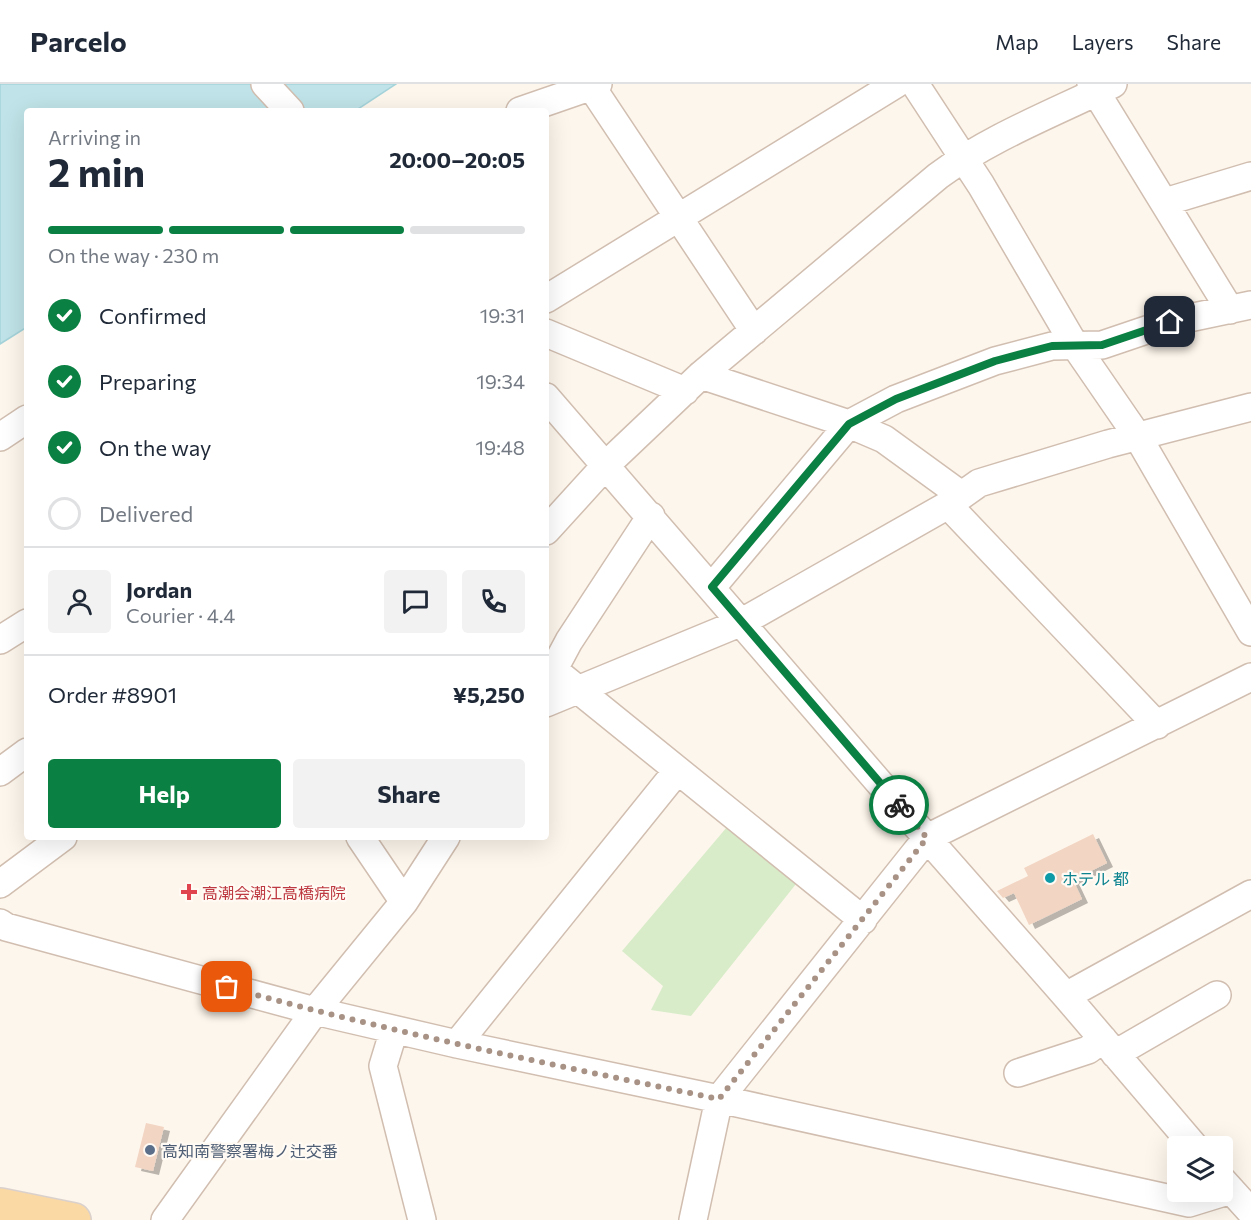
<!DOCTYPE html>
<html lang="en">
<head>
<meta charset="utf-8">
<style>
	body { margin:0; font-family:Commissioner,"Noto Sans JP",sans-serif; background:#f2f2f3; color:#1f2937; height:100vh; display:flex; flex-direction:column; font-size:22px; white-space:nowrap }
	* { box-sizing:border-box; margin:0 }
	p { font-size:20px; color:#747a83 }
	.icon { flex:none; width:33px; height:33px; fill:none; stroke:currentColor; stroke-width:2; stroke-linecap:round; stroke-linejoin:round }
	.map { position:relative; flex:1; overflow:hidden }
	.sheet { position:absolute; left:24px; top:24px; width:525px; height:732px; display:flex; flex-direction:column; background:#fff; border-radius:6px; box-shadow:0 6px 24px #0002 }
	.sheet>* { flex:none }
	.tools { position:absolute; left:1167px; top:1052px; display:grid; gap:12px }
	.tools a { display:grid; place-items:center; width:66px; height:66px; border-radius:6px; background:#fff; box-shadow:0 6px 24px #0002; font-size:30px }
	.pin { position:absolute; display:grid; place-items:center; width:51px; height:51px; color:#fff; margin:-26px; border-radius:12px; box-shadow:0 3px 9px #0006 }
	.courier { position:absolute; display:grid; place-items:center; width:60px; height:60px; margin:-30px; border:4px solid #0b8043; border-radius:50%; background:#fff; color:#222; box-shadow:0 2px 8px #0007 }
	.headline em { font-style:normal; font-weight:700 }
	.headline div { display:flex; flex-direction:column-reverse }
	.headline { display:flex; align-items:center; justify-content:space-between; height:102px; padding:0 24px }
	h1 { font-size:39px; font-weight:700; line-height:45px }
	.bar { display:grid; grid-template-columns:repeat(4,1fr); gap:9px 6px; align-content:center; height:72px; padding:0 24px }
	.bar i { height:8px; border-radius:4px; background:#e0e1e3 }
	.bar .current { background:#0b8043 }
	.bar p { grid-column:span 4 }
	.line { display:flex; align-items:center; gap:15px; padding:0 24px; border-top:2px solid #e0e1e3 }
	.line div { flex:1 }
	.round { display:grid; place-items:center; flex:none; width:63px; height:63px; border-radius:6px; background:#f2f2f3 }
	ol { padding:0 24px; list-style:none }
	li { display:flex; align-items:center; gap:18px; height:66px }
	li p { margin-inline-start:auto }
	li .icon { padding:6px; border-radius:50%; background:#0b8043; color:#fff; stroke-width:4 }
	li:last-child { color:#747a83 }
	li i { width:33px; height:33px; border:3px solid #e0e1e3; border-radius:50% }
	.primary-button { display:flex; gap:12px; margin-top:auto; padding:12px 24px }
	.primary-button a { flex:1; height:69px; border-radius:6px; background:#0b8043; color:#fff; font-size:24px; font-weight:700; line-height:69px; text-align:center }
	.primary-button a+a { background:#f2f2f3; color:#1f2937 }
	header { display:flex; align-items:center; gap:36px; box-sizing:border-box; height:84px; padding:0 30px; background:#fff; border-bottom:2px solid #e0e1e3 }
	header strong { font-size:28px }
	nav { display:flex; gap:33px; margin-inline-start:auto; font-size:21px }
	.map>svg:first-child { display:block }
</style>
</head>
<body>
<header>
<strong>Parcelo</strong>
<nav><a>Map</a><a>Layers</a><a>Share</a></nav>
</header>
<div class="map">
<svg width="1251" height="1136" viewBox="0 0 1251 1136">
	<defs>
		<filter id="shadow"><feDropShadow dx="6" dy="4" stdDeviation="0" flood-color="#0004"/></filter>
	</defs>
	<rect width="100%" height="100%" fill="#fdf6ec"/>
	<path fill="#d8ecc9" d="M727,743L796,800L691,932L651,926L663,902L622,867Z"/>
	<path fill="#bfe3e8" stroke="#a5d3da" stroke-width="1.5" d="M0,0H396L355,27H27V243L0,260Z"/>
	<path fill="#f3d5c3" filter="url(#shadow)" d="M1093,750L1107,779L1073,796L1082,815L1029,841L1014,809L1003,814L997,807L1028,792L1024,784Z
		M146,1039L164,1043L153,1087L135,1083Z"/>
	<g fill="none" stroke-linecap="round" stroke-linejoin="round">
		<defs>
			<path id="minor" d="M265,0L290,27
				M915,0L981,101L1074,260L1138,353L1251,548
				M1091,0L1230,226
				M591,2L754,247
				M520,27L598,0
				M1165,118L1251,92
				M546,215L896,0
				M546,249L685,307
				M701,291L849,340L884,355L961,411
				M546,313L927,754L1066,912L1194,1062
				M0,353L27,335
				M948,421L1157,641
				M546,447L606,381L701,291L938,92C991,53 1054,29 1113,0
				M712,503L849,340L896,315L995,277L1052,262L1102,261L1170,238L1251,221
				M0,556L27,539
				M555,587L863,836
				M546,600L569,557L651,432
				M546,619L742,538L948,421L979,399L1108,360L1251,323
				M0,688L27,668
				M360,753L404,818
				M0,800L63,753
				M0,839L6,843L315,927L457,960L719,1015L1189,1119L1231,1106
				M1066,912L1251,810
				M394,946L383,982L422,1136
				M457,960L677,687
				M1115,970L1217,911
				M1018,989L1088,966L1103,955
				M1222,1096L1251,1128
				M165,1136L315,927L404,818L446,753
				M693,1136L719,1015L927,754L1251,593"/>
			<path id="major" d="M0,1121L74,1136"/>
		</defs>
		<use href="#minor" stroke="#d1beb0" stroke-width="30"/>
		<use href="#major" stroke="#dad1cd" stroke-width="36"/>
		<use href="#minor" stroke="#fff" stroke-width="27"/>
		<use href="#major" stroke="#fbd9a5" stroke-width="33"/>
	</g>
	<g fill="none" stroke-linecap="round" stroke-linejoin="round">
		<path stroke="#a89285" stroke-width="6" stroke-dasharray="0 10.8" d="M227,903C389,948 554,981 719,1015L927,754L899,721"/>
		<path stroke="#0b8043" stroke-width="8" d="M899,721L712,503L849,340L896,315L995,277L1052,262L1102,261L1170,238"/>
	</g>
	<circle fill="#0f9aa8" stroke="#fffaf3" stroke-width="2" cx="1050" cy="794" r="6"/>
	<path fill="#e0444e" stroke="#fffaf3" stroke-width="2" d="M186 799h6v6h6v6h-6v6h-6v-6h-6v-6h6z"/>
	<circle fill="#5c6f8a" stroke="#fffaf3" stroke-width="2" cx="150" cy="1066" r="6"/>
	<g text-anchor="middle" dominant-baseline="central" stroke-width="4.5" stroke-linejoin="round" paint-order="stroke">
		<g font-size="16" fill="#0d838f" stroke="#fffaf3" text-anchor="start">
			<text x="1062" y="794">ホテル 都</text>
		</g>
		<g font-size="16" fill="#be3a42" stroke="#fffaf3" text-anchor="start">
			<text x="202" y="808">高潮会潮江高橋病院</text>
		</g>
		<g font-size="16" fill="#4e5e75" stroke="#fffaf3" text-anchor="start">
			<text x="162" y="1066">高知南警察署梅ノ辻交番</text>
		</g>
	</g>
</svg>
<div class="tools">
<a><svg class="icon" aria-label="layers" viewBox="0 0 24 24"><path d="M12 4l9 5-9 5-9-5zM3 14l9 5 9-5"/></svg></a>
</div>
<div class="pin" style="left:227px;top:903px;background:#ea580c"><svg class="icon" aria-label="bag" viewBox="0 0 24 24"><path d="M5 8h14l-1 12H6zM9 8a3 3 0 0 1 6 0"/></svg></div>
<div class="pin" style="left:1170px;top:238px;background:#1f2937"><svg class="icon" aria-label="home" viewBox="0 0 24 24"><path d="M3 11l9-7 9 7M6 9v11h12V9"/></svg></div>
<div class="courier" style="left:899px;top:721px"><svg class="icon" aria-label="bike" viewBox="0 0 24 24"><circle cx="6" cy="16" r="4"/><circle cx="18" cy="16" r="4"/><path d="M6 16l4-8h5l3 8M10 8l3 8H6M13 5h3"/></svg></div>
<section class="sheet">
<div class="headline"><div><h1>2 min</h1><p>Arriving in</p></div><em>20:00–20:05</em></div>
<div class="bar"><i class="current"></i><i class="current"></i><i class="current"></i><i></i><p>On the way · 230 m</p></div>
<ol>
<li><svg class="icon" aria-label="check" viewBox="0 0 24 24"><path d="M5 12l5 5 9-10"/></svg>Confirmed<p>19:31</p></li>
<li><svg class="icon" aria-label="check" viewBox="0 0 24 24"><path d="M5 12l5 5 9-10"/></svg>Preparing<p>19:34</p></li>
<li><svg class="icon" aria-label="check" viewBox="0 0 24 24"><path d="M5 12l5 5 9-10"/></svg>On the way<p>19:48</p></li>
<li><i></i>Delivered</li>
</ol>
<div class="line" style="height:108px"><a class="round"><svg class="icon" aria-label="person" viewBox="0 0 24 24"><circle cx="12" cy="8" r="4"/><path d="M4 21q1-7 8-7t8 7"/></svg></a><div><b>Jordan</b><p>Courier · 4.4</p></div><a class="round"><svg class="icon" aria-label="chat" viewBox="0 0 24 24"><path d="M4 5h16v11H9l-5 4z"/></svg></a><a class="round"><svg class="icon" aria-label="phone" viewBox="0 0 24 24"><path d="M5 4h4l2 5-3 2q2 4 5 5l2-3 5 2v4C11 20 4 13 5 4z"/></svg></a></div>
<div class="line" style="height:78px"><div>Order #8901</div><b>¥5,250</b></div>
<div class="primary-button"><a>Help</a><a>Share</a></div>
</section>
</div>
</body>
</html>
